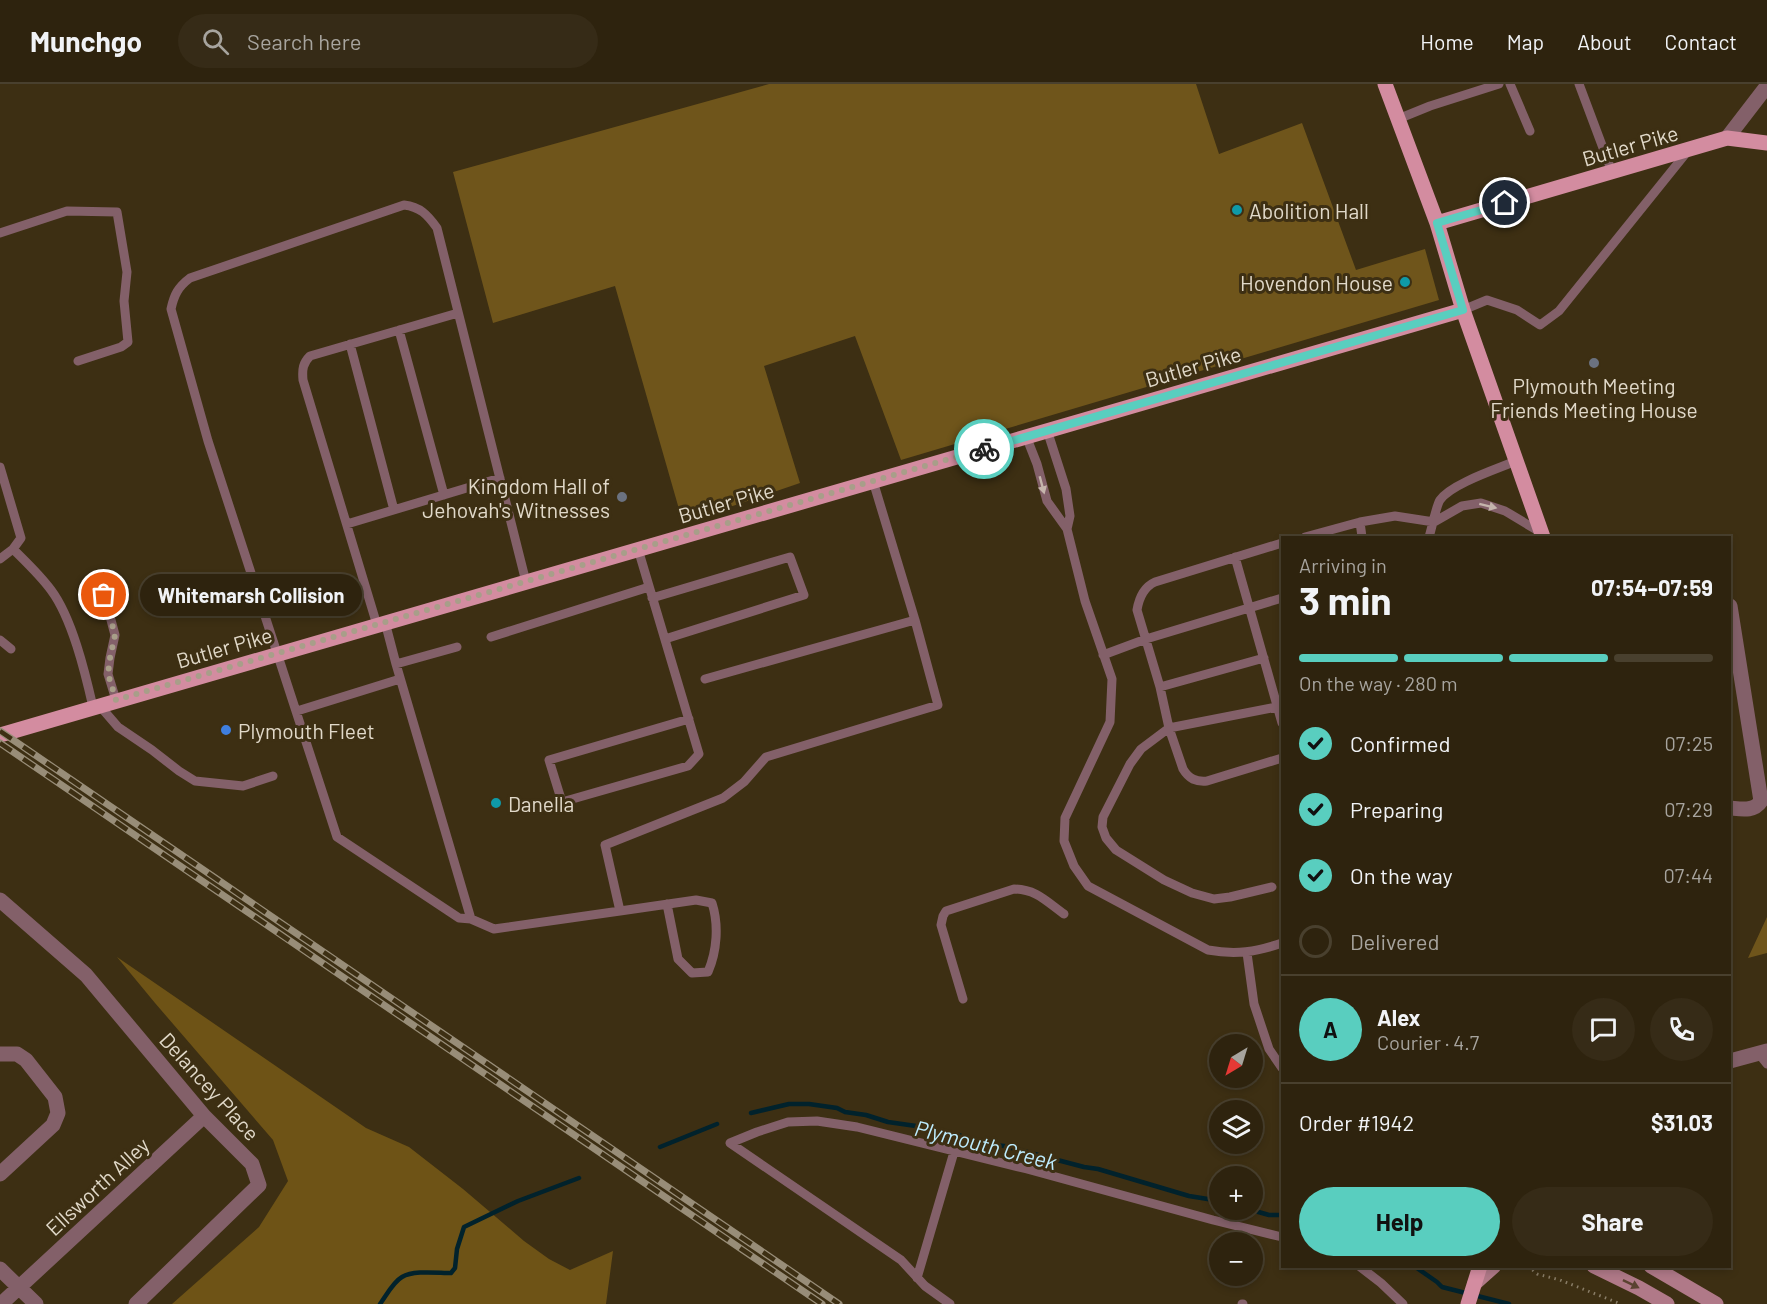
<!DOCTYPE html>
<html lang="en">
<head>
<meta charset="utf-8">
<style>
	body { margin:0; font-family:Barlow,sans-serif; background:#362b17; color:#f1f3f6; height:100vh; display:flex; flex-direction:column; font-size:22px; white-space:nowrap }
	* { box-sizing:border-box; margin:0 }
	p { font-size:20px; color:#a7a49e }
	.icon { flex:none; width:33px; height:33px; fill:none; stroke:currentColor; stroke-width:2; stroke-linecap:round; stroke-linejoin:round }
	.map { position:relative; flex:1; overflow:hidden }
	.sheet { position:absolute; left:1281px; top:452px; width:450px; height:732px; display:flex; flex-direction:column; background:#2e230e; border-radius:0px; box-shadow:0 3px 9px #0003,0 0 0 2px #49402e }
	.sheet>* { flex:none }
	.needle { width:39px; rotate:218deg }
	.controls { position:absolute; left:1209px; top:950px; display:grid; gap:12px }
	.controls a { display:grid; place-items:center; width:54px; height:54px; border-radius:50%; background:#2e230e; box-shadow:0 3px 9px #0003,0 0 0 2px #49402e; font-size:30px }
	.pin { position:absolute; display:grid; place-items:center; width:51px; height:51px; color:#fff; margin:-26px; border:3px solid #fff; border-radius:50%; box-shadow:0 2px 6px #0007 }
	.courier { position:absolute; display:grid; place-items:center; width:60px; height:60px; margin:-30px; border:4px solid #59cebf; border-radius:50%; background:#fff; color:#222; box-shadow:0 2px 8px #0007 }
	.bubble { position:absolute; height:42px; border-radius:21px; background:#2e230e; box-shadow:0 3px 9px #0003,0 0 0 2px #49402e; font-size:20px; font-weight:700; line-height:42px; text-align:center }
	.headline em { font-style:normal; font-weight:700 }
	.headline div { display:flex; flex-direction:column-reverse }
	.headline { display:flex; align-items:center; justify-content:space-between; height:102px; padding:0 18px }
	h1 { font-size:39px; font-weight:700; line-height:45px }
	.bar { display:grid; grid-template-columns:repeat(4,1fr); gap:9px 6px; align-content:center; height:72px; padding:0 18px }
	.bar i { height:8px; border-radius:4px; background:#49402e }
	.bar .current { background:#59cebf }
	.bar p { grid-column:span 4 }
	.line { display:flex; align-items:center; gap:15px; padding:0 18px; border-top:2px solid #49402e }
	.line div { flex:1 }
	.round { display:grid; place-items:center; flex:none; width:63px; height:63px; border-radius:32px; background:#362b17 }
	ol { padding:0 18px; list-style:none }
	li { display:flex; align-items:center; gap:18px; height:66px }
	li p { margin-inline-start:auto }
	li .icon { padding:6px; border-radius:50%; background:#59cebf; color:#111; stroke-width:4 }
	li:last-child { color:#a7a49e }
	li i { width:33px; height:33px; border:3px solid #49402e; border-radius:50% }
	.button { display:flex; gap:12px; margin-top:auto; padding:12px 18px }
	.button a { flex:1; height:69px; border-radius:36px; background:#59cebf; color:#111; font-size:24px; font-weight:700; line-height:69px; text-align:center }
	.button a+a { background:#362b17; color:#f1f3f6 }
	header { display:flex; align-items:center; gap:36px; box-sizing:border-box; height:84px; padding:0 30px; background:#2e230e; border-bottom:2px solid #49402e }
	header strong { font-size:28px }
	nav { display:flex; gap:33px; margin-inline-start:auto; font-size:21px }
	.search { width:420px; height:54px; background:#362b17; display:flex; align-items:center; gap:15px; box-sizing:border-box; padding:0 21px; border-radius:33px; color:#a7a49e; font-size:22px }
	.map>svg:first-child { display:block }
</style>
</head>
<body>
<header>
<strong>Munchgo</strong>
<div class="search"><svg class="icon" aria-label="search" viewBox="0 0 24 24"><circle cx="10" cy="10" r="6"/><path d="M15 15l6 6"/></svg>Search here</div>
<nav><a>Home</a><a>Map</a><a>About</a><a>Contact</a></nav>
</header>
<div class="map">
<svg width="1767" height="1220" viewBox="0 0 1767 1220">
	<rect width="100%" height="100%" fill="#3d2f13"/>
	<path fill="#6f551b" d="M769,0H1196L1219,70L1302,39L1356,186L1425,165L1439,216L901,376L855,252L764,282L800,399L683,439L615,202L493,239L453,88Z
		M1767,833V869L1748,874Z"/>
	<path fill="#6e5316" d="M117,873L366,1044L409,1063L463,1105L524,1157L549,1175L570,1186L613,1167L606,1220H172L259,1143L288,1097L273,1056L155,919Z"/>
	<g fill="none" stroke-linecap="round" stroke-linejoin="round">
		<path stroke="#01222c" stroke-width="4.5" d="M751,1029L789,1020H809L837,1024L845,1028L866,1031L888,1038L916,1042L939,1049L959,1051L978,1059L1004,1062L1084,1083L1098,1085L1189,1112L1220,1117
			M660,1063L717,1040
			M1248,1125L1269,1131H1282
			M1414,1182L1437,1198L1442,1203L1509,1220
			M380,1220C386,1212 393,1198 402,1193C414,1186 437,1189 451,1189L455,1184L457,1165L464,1143L518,1117L579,1094"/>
		<path stroke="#897d67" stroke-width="3" stroke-dasharray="1.5 4.5" stroke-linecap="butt" d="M1528,1182L1537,1190L1560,1196L1621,1220"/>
		<path stroke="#836069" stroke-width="9" d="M1510,0L1530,47
			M1579,0L1612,88
			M1398,35L1430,22L1499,0
			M0,149L67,127L117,128L127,188L124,217L128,258L121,263L78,277
			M1463,226L1487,216L1517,226L1540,241L1559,227L1687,68
			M399,246L444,411
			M350,260L394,426
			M1047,346L1066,405L1070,432L1067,445
			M1026,352L1037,380L1047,417L1067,445L1085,517L1112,595L1110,638L1065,734L1064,757L1074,782L1088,802L1208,866C1236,871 1256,868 1282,859
			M0,383L21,454L13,465C26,478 40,491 51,506C72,534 85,588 93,623
			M1360,438L1362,453
			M347,440L500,394
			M1305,453L1360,438L1395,432L1434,438L1462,422L1481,419L1505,427L1540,448
			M1429,453C1432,444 1436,422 1440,416C1451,400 1497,385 1516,377
			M1282,459L1155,498C1144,503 1139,514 1137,526L1160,603L1169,644L1183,685C1189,695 1196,698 1207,697L1282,674
			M638,465L699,670L688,682L562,718L549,676L689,635
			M1235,473L1282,639
			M0,475L13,465
			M99,491L115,551L110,574L108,590L116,616
			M526,498L437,144C427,130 420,123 404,121L190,194C178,203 174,211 171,225L208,357L337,753L459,834L471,835L494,845L620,827L605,761L723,714L744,698L766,673L938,621L915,536
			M652,514L790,473L804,511L665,555
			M385,538L396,580L457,563
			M377,541L303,296C302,285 303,279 310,272L458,229
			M491,553L649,503
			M0,556L11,565
			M1103,571L1146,555L1282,514
			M396,580L471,835
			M705,595L915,536L873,397
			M1160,603L1264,574
			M99,621L118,643L152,666L179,687L195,697L243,702L273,692
			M297,627L400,595
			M1272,803L1230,813L1214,815L1192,809L1164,796L1116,766L1106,754L1102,743L1103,733L1130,680L1141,665L1169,644L1282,622
			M620,827L696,816L712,819C719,841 717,867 708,888L692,889L678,875L667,820
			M1247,869L1254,920L1269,965L1282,984
			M963,915L941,841L943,832L946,827L1014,805C1036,805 1047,818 1064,830
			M1759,970L1767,980
			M1359,1182L1381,1199L1403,1220
			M917,1194L954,1068
			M950,1220L925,1202L901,1176L730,1059L757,1048L788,1038L817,1037L857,1043L1027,1085L1213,1136L1282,1153
			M1242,1220H1243"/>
		<path stroke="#836069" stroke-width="15" d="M1727,54L1767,2
			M1730,522L1761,717C1754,728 1741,725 1730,724
			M0,816L86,891L204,1032L252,1080L259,1101L136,1220
			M0,970H17L26,976L55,1013L58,1029L53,1041L0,1090
			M1730,977L1767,967
			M0,1185L36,1220
			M1,1220L204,1032"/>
		<path stroke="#b07988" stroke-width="15" d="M1594,1182L1639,1204L1667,1220
			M1651,1182L1716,1220
			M1475,1199L1494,1182"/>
		<path stroke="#d38ca0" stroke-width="15" d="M1385,0L1437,139L1463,226L1543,453
			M1437,139L1727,54L1767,59
			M0,651L1463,226
			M1468,1220L1480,1182"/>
		<defs>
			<path id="rail" d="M0,647L839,1220
				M0,659L822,1220"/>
		</defs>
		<use href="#rail" stroke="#988d78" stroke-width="7"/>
		<use href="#rail" stroke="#3d2f13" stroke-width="4.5" stroke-dasharray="14" stroke-linecap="butt"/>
	</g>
	<defs><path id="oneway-solid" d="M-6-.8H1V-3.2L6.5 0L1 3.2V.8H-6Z" transform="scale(1.5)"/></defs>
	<g fill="#c5b5ac">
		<use href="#oneway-solid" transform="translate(1042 401) rotate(75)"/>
		<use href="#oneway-solid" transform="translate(1488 422) rotate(14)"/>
	</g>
	<use fill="#5a4230" href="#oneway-solid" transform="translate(1631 1200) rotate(26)"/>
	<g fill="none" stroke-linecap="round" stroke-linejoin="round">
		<path stroke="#a89e89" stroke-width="6" stroke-dasharray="0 10.8" d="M104,511L115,551L110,574L108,590L116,616L984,365"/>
		<path stroke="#59cebf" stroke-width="8" d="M984,365L1463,226L1437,139L1505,119"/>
	</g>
	<g fill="#0f9aa8" stroke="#3d2f13" stroke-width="2">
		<circle cx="1237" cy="126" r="6"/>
		<circle cx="1405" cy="198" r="6"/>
		<circle cx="496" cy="719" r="6"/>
	</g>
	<g fill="#6b7280" stroke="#3d2f13" stroke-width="2">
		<circle cx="1594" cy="279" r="6"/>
		<circle cx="622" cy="413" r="6"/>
	</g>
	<circle fill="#3f7fe0" stroke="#3d2f13" stroke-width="2" cx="226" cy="646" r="6"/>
	<g text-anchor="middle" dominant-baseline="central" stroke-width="6" stroke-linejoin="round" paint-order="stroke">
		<g font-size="21" fill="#e1d9c9" stroke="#3d2f13">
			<text transform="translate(1630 61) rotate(-16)">Butler Pike</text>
			<text transform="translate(1193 282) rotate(-16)">Butler Pike</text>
			<text transform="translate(726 418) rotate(-16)">Butler Pike</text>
			<text transform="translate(224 563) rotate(-16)">Butler Pike</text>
			<text transform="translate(210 1002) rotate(48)">Delancey Place</text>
			<text transform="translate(97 1102) rotate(-43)">Ellsworth Alley</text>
		</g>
		<g font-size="21" fill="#e1d9c9" stroke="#3d2f13" text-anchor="start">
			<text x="1249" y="126">Abolition Hall</text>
			<text x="1393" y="198" text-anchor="end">Hovendon House</text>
			<text x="1594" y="301" text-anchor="middle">Plymouth Meeting<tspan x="1594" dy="24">Friends Meeting House</tspan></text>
			<text x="610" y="401" text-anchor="end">Kingdom Hall of<tspan x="610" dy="24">Jehovah's Witnesses</tspan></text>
			<text x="238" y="646">Plymouth Fleet</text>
			<text x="508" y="719">Danella</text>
		</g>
		<g font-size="22" font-style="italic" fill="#bdecfe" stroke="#3d2f13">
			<text transform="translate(986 1060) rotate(14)">Plymouth Creek</text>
		</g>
	</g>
</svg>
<div class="controls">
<a><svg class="needle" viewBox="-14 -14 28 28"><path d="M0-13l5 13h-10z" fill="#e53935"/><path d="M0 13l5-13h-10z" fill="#a7a49e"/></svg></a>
<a><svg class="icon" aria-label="layers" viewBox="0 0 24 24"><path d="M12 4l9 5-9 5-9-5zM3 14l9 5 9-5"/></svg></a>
<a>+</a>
<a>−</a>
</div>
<div class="pin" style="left:104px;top:511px;background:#ea580c"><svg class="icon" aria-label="bag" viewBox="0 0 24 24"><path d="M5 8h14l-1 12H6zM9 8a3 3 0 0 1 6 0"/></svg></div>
<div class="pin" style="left:1505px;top:119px;background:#1f2937"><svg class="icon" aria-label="home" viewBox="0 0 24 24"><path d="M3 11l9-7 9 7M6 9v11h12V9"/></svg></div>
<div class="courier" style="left:984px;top:365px"><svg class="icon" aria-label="bike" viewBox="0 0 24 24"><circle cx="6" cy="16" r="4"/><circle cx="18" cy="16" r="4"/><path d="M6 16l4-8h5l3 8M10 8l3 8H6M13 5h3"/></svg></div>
<div class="bubble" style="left:140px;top:490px;width:222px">Whitemarsh Collision</div>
<section class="sheet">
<div class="headline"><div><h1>3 min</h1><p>Arriving in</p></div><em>07:54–07:59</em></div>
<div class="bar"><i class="current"></i><i class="current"></i><i class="current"></i><i></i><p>On the way · 280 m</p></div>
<ol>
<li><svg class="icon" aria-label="check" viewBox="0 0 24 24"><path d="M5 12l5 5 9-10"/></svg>Confirmed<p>07:25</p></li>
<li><svg class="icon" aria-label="check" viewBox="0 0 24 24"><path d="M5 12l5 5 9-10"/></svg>Preparing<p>07:29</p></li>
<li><svg class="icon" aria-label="check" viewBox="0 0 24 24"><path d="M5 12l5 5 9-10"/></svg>On the way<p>07:44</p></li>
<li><i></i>Delivered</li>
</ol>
<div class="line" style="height:108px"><b class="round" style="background:#59cebf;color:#111">A</b><div><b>Alex</b><p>Courier · 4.7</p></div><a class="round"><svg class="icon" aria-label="chat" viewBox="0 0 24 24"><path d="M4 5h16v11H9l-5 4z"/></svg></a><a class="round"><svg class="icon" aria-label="phone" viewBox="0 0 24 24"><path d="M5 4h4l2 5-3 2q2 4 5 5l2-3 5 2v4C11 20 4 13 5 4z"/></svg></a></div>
<div class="line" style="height:78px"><div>Order #1942</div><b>$31.03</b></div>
<div class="button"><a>Help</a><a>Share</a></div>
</section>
</div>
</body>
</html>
